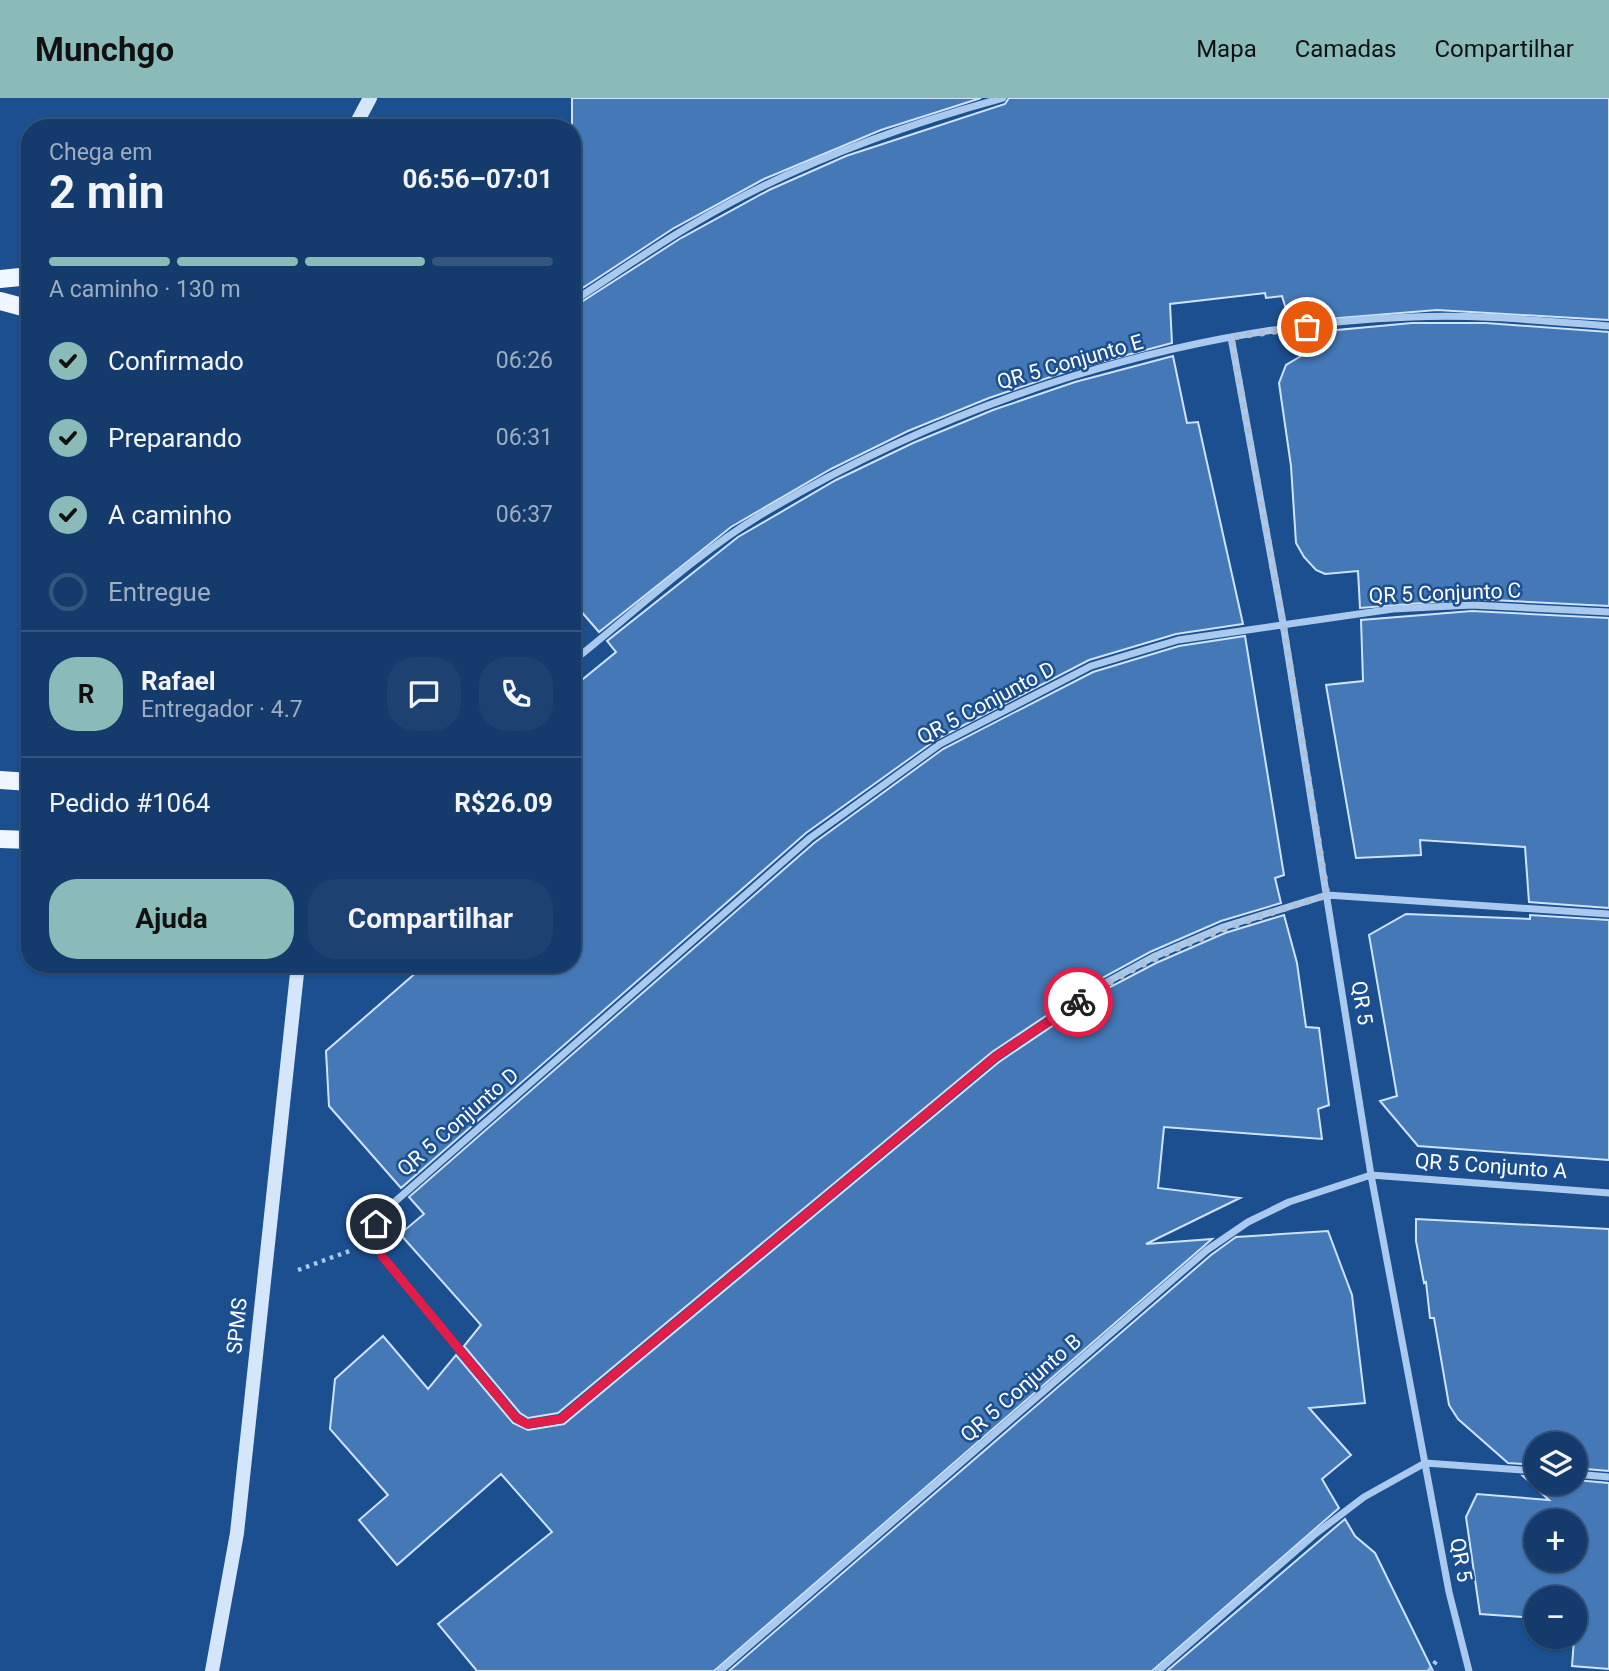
<!DOCTYPE html>
<html lang="pt">
<head>
<meta charset="utf-8">
<style>
	body { margin:0; font-family:Roboto,sans-serif; background:#1d4271; color:#f1f3f6; height:100vh; display:flex; flex-direction:column; font-size:26px; white-space:nowrap }
	* { box-sizing:border-box; margin:0 }
	p { font-size:23px; color:#9dadc1 }
	.icon { flex:none; width:38px; height:38px; fill:none; stroke:currentColor; stroke-width:2; stroke-linecap:round; stroke-linejoin:round }
	.map { position:relative; flex:1; overflow:hidden }
	.details { position:absolute; left:21px; top:21px; width:560px; height:854px; display:flex; flex-direction:column; background:#143b6b; border-radius:28px; box-shadow:0 2px 5px #0004,0 0 0 2px #33557e }
	.details>* { flex:none }
	.fabs { position:absolute; left:1524px; top:1334px; display:grid; gap:14px }
	.fabs a { display:grid; place-items:center; width:63px; height:63px; border-radius:50%; background:#143b6b; box-shadow:0 2px 5px #0004,0 0 0 2px #33557e; font-size:35px }
	.pin { position:absolute; display:grid; place-items:center; width:60px; height:60px; color:#fff; margin:-30px; border:4px solid #fff; border-radius:50%; box-shadow:0 2px 7px #0007 }
	.courier { position:absolute; display:grid; place-items:center; width:70px; height:70px; margin:-35px; border:5px solid #e11d48; border-radius:50%; background:#fff; color:#222; box-shadow:0 2px 9px #0007 }
	.head em { font-style:normal; font-weight:700 }
	.head div { display:flex; flex-direction:column-reverse }
	.head { display:flex; align-items:center; justify-content:space-between; height:119px; padding:0 28px }
	h1 { font-size:46px; font-weight:700; line-height:52px }
	.bar { display:grid; grid-template-columns:repeat(4,1fr); gap:10px 7px; align-content:center; height:84px; padding:0 28px }
	.bar i { height:9px; border-radius:5px; background:#33557e }
	.bar .current { background:#8bbbb9 }
	.bar p { grid-column:span 4 }
	.line { display:flex; align-items:center; gap:18px; padding:0 28px; border-top:2px solid #33557e }
	.line div { flex:1 }
	.round { display:grid; place-items:center; flex:none; width:74px; height:74px; border-radius:28px; background:#1d4271 }
	ol { padding:0 28px; list-style:none }
	li { display:flex; align-items:center; gap:21px; height:77px }
	li p { margin-inline-start:auto }
	li .icon { padding:7px; border-radius:50%; background:#8bbbb9; color:#111; stroke-width:4 }
	li:last-child { color:#9dadc1 }
	li i { width:38px; height:38px; border:4px solid #33557e; border-radius:50% }
	.primary-button { display:flex; gap:14px; margin-top:auto; padding:14px 28px }
	.primary-button a { flex:1; height:80px; border-radius:28px; background:#8bbbb9; color:#111; font-size:28px; font-weight:700; line-height:80px; text-align:center }
	.primary-button a+a { background:#1d4271; color:#f1f3f6 }
	header { display:flex; align-items:center; gap:42px; box-sizing:border-box; height:98px; padding:0 35px; background:#8bbbb9; color:#111 }
	header strong { font-size:33px }
	nav { display:flex; gap:38px; margin-inline-start:auto; font-size:24px }
	.map>svg:first-child { display:block }
</style>
</head>
<body>
<header>
<strong>Munchgo</strong>
<nav><a>Mapa</a><a>Camadas</a><a>Compartilhar</a></nav>
</header>
<div class="map">
<svg width="1609" height="1573" viewBox="0 0 1609 1573">
	<rect width="100%" height="100%" fill="#1b4f8f"/>
	<path fill="#4478b7" stroke="#cfe3fa" stroke-width="2" fill-rule="evenodd" d="M572,0H981L881,32L764,81L674,130L572,197Z
		M1009,0H1609V222L1437,212L1290,224L1282,198L1266,200L1265,195L1170,206L1172,245L1071,272L989,300L908,333L831,371L731,429L599,534L572,503V210L681,140L769,92L846,58L1005,6Z
		M1412,225H1486L1609,234V508L1472,501L1360,510L1358,473L1325,476L1316,472L1304,459L1296,445L1291,368L1279,285L1286,267L1301,258L1294,236Z
		M1173,258L1187,325L1198,324L1243,526L1176,536L1089,562L937,641L806,735L401,1090L329,1008L326,953L426,866H572V590L616,554L607,543L738,439L836,382L913,345L993,312L1075,284Z
		M1472,513L1609,520V810L1529,804L1525,749L1420,742L1421,757L1356,760L1326,587L1363,583L1361,522Z
		M1245,538L1284,777L1275,780L1281,805L1221,823L1150,854L1104,879L992,954L558,1315L528,1320L520,1315L464,1248L481,1227L400,1136L424,1116L409,1099L814,745L943,651L1093,574L1179,548Z
		M1406,816L1530,821V817L1609,822V1062L1418,1048L1380,1003L1397,998L1369,837Z
		M1284,817L1297,865L1306,929L1319,930L1329,1007L1318,1011L1322,1041L1164,1029L1158,1090L1240,1100L1146,1146L1212,1141L714,1573H477L438,1526L552,1434L501,1376L397,1467L359,1422L388,1397L330,1331L335,1281L383,1238L428,1291L456,1257L513,1325L528,1332L564,1326L999,964L1110,889L1156,865L1225,835Z
		M1416,1121L1609,1131V1373L1575,1370V1346H1536V1367L1508,1365L1458,1321L1449,1307L1434,1220H1430L1426,1184L1424,1185L1416,1143Z
		M1328,1133L1352,1197L1365,1305L1309,1310L1351,1357L1322,1381L1339,1410L1152,1573H729L1211,1157L1236,1139Z
		M1523,1378L1536,1379V1384L1575,1382L1609,1385V1571L1572,1568L1574,1541L1567,1538H1575V1500H1536V1520L1480,1516L1466,1419L1477,1396L1549,1402ZM1536,1423H1575V1461H1536Z
		M1345,1421L1355,1438L1375,1455L1433,1573H1167Z"/>
	<g fill="none" stroke-linecap="round" stroke-linejoin="round">
		<path stroke="#a9c9ee" stroke-width="4.5" stroke-dasharray="3.5 5" stroke-linecap="butt" d="M298,1172L352,1152
			M1429,1573L1437,1562"/>
		<path stroke="#a9c9ee" stroke-width="7" d="M572,204C612,178 652,150 693,126C788,69 896,29 1003,0
			M1231,239L1283,525L1371,1077L1449,1494L1469,1573
			M1609,514L1472,507L1393,511L1178,542L1091,568L940,646L810,740L382,1115C374,1131 376,1142 382,1158L516,1320L527,1326L561,1321L995,959L1107,884L1153,859L1223,829L1327,797L1609,816
			M572,564C631,517 695,457 759,418C952,302 1186,227 1412,219C1478,216 1543,223 1609,228
			M1575,1376L1609,1379
			M720,1573L1207,1152L1248,1124L1289,1104L1371,1077L1609,1095
			M1158,1573L1314,1437L1364,1399L1425,1365L1536,1373"/>
		<path stroke="#d6e6fa" stroke-width="14" d="M354,30L370,0
			M212,1573L237,1435L298,866"/>
		<path stroke="#f0f6ff" stroke-width="18" d="M0,181L30,178
			M0,203L30,211
			M0,682L30,684
			M0,741L30,742"/>
	</g>
	<g fill="none" stroke-linecap="round" stroke-linejoin="round">
		<path stroke="#afc1d8" stroke-width="7" stroke-dasharray="0 12.6" d="M1078,904C1155,852 1239,824 1327,797L1283,525L1231,239L1307,229"/>
		<path stroke="#e11d48" stroke-width="9" d="M376,1126V1142L382,1158L516,1320L527,1326L561,1321L995,959L1078,904"/>
	</g>
	<g text-anchor="middle" dominant-baseline="central" stroke-width="5" stroke-linejoin="round" paint-order="stroke">
		<g font-size="21" fill="#fff" stroke="#1b4f8f">
			<text transform="translate(1070 264) rotate(-16)">QR 5 Conjunto E</text>
			<text transform="translate(1445 495) rotate(-2)">QR 5 Conjunto C</text>
			<text transform="translate(986 605) rotate(-28)">QR 5 Conjunto D</text>
			<text transform="translate(1362 905) rotate(81)">QR 5</text>
			<text transform="translate(458 1024) rotate(-41)">QR 5 Conjunto D</text>
			<text transform="translate(1491 1068) rotate(4)">QR 5 Conjunto A</text>
			<text transform="translate(237 1228) rotate(-84)">SPMS</text>
			<text transform="translate(1021 1290) rotate(-41)">QR 5 Conjunto B</text>
			<text transform="translate(1461 1462) rotate(79)">QR 5</text>
		</g>
	</g>
</svg>
<div class="fabs">
<a><svg class="icon" aria-label="layers" viewBox="0 0 24 24"><path d="M12 4l9 5-9 5-9-5zM3 14l9 5 9-5"/></svg></a>
<a>+</a>
<a>−</a>
</div>
<div class="pin" style="left:1307px;top:229px;background:#ea580c"><svg class="icon" aria-label="bag" viewBox="0 0 24 24"><path d="M5 8h14l-1 12H6zM9 8a3 3 0 0 1 6 0"/></svg></div>
<div class="pin" style="left:376px;top:1126px;background:#1f2937"><svg class="icon" aria-label="home" viewBox="0 0 24 24"><path d="M3 11l9-7 9 7M6 9v11h12V9"/></svg></div>
<div class="courier" style="left:1078px;top:904px"><svg class="icon" aria-label="bike" viewBox="0 0 24 24"><circle cx="6" cy="16" r="4"/><circle cx="18" cy="16" r="4"/><path d="M6 16l4-8h5l3 8M10 8l3 8H6M13 5h3"/></svg></div>
<section class="details">
<div class="head"><div><h1>2 min</h1><p>Chega em</p></div><em>06:56–07:01</em></div>
<div class="bar"><i class="current"></i><i class="current"></i><i class="current"></i><i></i><p>A caminho · 130 m</p></div>
<ol>
<li><svg class="icon" aria-label="check" viewBox="0 0 24 24"><path d="M5 12l5 5 9-10"/></svg>Confirmado<p>06:26</p></li>
<li><svg class="icon" aria-label="check" viewBox="0 0 24 24"><path d="M5 12l5 5 9-10"/></svg>Preparando<p>06:31</p></li>
<li><svg class="icon" aria-label="check" viewBox="0 0 24 24"><path d="M5 12l5 5 9-10"/></svg>A caminho<p>06:37</p></li>
<li><i></i>Entregue</li>
</ol>
<div class="line" style="height:126px"><b class="round" style="background:#8bbbb9;color:#111">R</b><div><b>Rafael</b><p>Entregador · 4.7</p></div><a class="round"><svg class="icon" aria-label="chat" viewBox="0 0 24 24"><path d="M4 5h16v11H9l-5 4z"/></svg></a><a class="round"><svg class="icon" aria-label="phone" viewBox="0 0 24 24"><path d="M5 4h4l2 5-3 2q2 4 5 5l2-3 5 2v4C11 20 4 13 5 4z"/></svg></a></div>
<div class="line" style="height:91px"><div>Pedido #1064</div><b>R$26.09</b></div>
<div class="primary-button"><a>Ajuda</a><a>Compartilhar</a></div>
</section>
</div>
</body>
</html>
